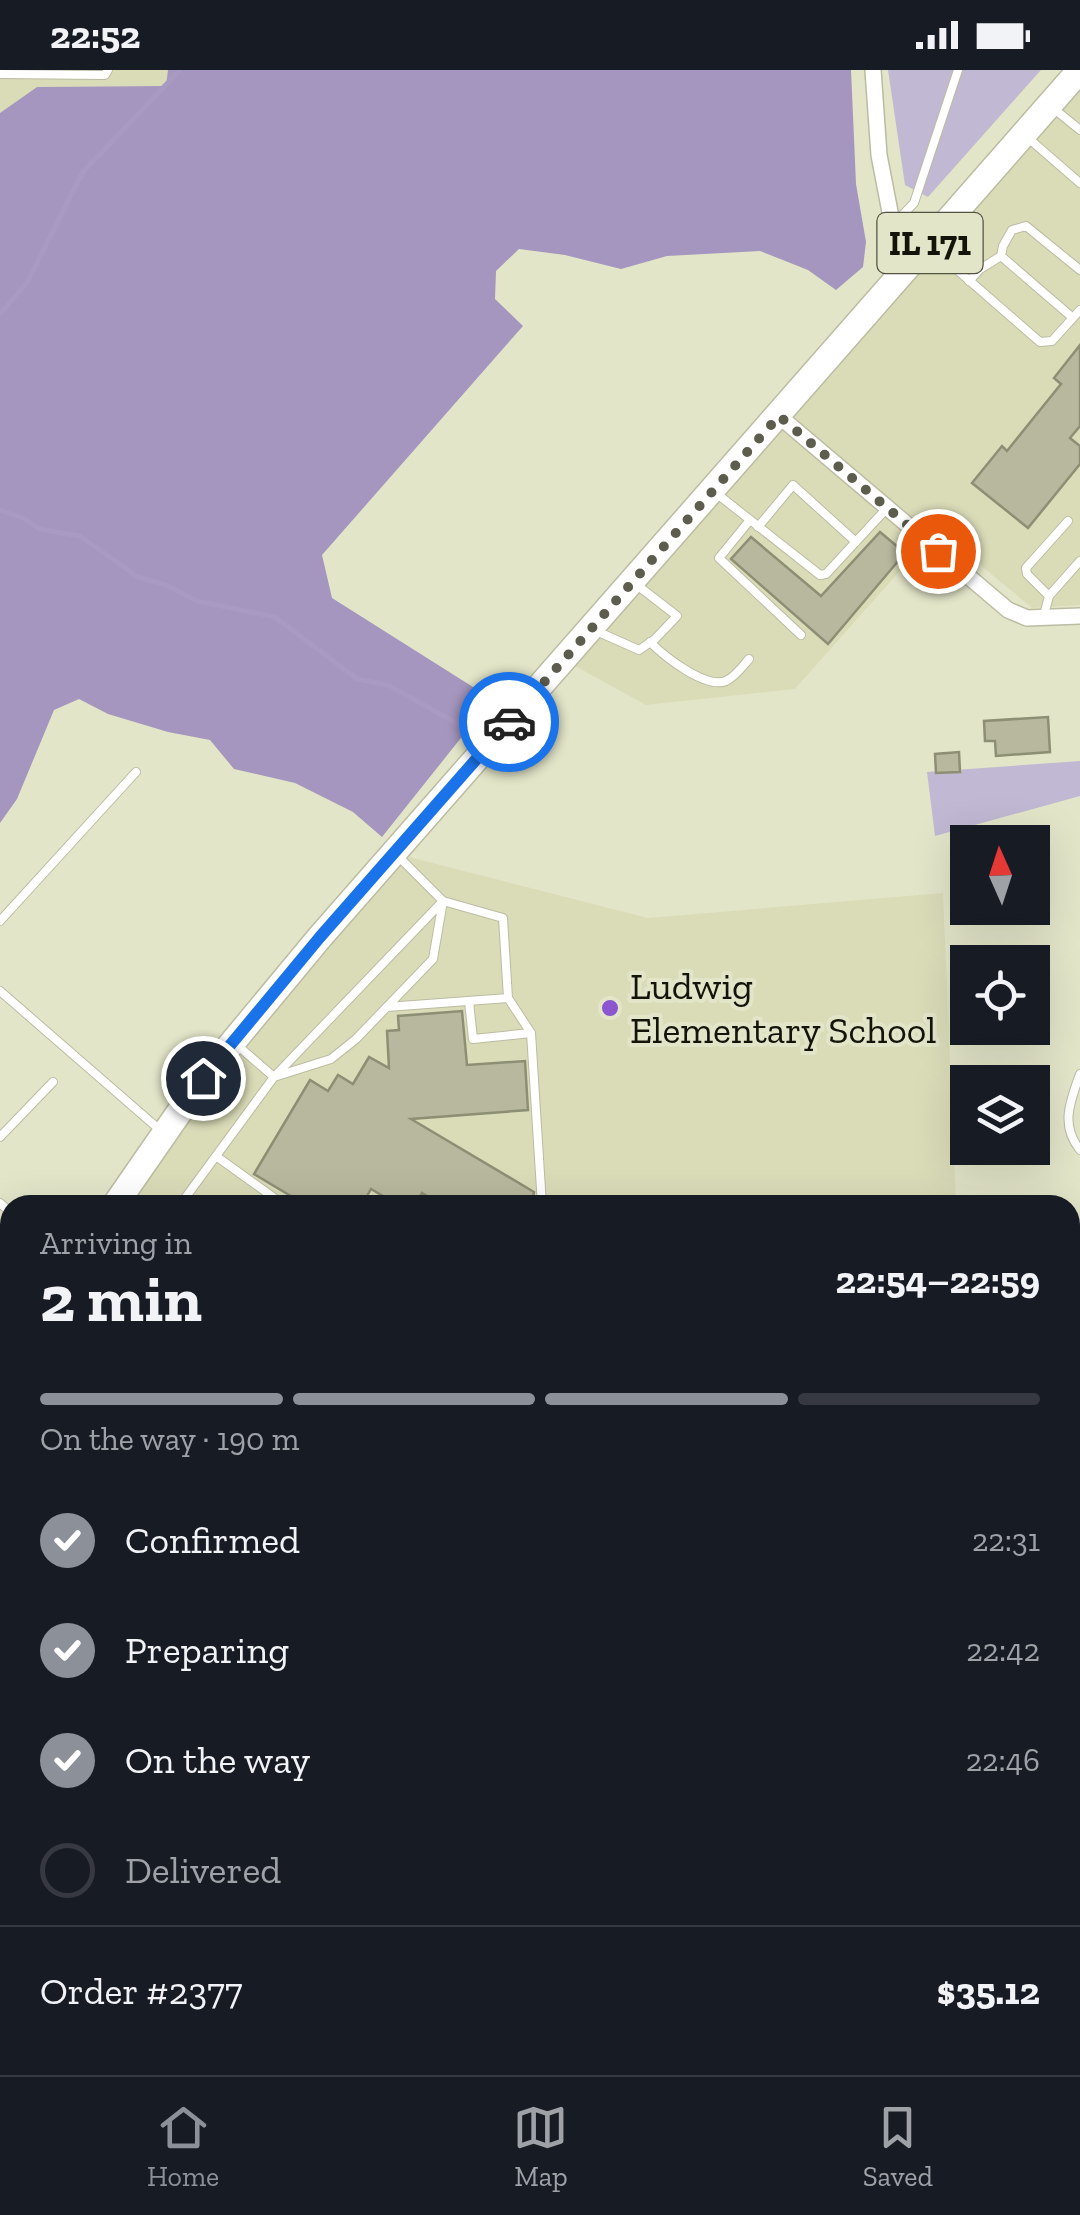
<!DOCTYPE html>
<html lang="en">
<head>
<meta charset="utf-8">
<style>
	body { margin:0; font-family:"Zilla Slab",serif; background:#242831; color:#f1f3f6; height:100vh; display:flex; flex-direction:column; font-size:38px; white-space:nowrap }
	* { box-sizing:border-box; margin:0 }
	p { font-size:32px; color:#9ea1a6 }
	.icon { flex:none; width:55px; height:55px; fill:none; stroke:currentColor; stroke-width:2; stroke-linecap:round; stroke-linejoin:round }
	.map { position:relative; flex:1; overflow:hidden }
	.panel { position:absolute; left:0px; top:1125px; width:1080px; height:880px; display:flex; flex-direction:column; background:#171b24; border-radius:30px 30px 0 0; box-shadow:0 10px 40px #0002 }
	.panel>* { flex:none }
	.needle { width:65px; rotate:357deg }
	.controls { position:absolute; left:950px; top:755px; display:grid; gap:20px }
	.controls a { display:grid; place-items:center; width:100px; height:100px; border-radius:0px; background:#171b24; box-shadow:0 10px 40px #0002; font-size:50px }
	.pin { position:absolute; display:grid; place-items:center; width:85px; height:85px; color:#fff; margin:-42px; border:5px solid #fff; border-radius:50%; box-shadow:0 2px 10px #0007 }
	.courier { position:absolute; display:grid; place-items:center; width:100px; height:100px; margin:-50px; border:8px solid #1a73e8; border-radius:50%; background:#fff; color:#222; box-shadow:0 2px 12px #0007 }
	.head em { font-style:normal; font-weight:700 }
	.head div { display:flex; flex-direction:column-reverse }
	.head { display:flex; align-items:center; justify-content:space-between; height:170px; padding:0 40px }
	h1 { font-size:65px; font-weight:700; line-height:75px }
	.bar { display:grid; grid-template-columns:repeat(4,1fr); gap:15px 10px; align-content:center; height:120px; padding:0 40px }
	.bar i { height:12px; border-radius:8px; background:#363941 }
	.bar .on { background:#8c9099 }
	.bar p { grid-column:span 4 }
	.line { display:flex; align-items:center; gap:25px; padding:0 40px; border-top:2px solid #363941 }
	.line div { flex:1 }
	ol { padding:0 40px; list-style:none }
	li { display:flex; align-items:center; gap:30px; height:110px }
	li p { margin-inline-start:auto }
	li .icon { padding:10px; border-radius:50%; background:#8c9099; color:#fff; stroke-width:4 }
	li:last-child { color:#9ea1a6 }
	li i { width:55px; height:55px; border:5px solid #363941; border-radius:50% }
	.status { display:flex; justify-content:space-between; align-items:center; height:70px; padding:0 50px; background:#171b24; direction:ltr }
	.status svg { height:28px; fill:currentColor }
	.dock { display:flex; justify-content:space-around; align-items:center; height:140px; border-top:2px solid #363941; background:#171b24; font-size:28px; color:#9ea1a6 }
	.dock a { display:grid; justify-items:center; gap:5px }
	.dock .on { color:#8c9099 }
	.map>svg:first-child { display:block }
</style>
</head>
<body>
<div class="status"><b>22:52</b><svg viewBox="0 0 49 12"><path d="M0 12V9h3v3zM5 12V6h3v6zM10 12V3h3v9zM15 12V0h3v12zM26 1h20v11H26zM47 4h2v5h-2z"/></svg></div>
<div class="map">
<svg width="1080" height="2005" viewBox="0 0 1080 2005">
	<rect width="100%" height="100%" fill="#e3e5c9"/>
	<path fill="#dadcb8" d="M0,0H168L167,16L37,17L0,43Z
		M1080,16V535L1032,538L937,459L795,619L646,635L573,595Z
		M405,786L648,848L943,823L956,1135H128L223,1002L324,875Z"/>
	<path fill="#c1b8d3" d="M888,0H1041L928,127L905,115Z
		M1080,691V726L935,766L927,702Z"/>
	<path fill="#a496be" d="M168,0H851L856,114L866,172L863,197L836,220L808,200L760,181L667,186L621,199L565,185L519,179L496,201L495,229L523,256L322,485L332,528L492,629L382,767L353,742L295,713L234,699L210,670L168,662L108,644L79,629L54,640L17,729L0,753V43L37,17L166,16Z
		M236,1995H1058V2005H235Z"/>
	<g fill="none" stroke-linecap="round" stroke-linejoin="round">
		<path stroke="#a89ac2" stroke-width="5" d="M0,244L28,211L83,102L180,0
			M0,440L25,449L39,459L80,466L138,507L166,515L197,531L275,547L357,609L388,615L467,659"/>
	</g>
	<path fill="#b7b89d" stroke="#8d8f75" stroke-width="2.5" d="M1080,275V356L1070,368L1080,376V394L1028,458L972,413L1002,376L1007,381L1061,314L1054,308Z
		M880,462L905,483L828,574L731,489L751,467L821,526Z
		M1048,647L1050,682L996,686L995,671H985L984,651Z
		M959,682L960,702L936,703L935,684Z
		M462,941L467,995L525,991L528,1040L411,1049L534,1122L531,1135H442L422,1123L415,1135H398L371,1119L362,1135H306L254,1104L310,1010L328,1021L338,1005L353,1014L369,987L389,998L387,961L399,960L398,946Z"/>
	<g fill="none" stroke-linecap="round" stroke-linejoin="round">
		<defs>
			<path id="service" d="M0,4L105,5L108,0
				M1053,38L1080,60
				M1027,67L1080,113
				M892,156L914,133L958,0
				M932,178L1040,272L1052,271L1080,240
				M969,211L980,199L1001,186
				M1073,248L1001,186L1003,176L1012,160L1026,156L1080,200
				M716,423L820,505L826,504L888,437
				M750,450L719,488L801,565
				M758,457L793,415L856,472
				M1049,526L1027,504L1026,498L1068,451
				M1043,549L1049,526L1080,491
				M594,560L639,580L655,569L677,546L637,515
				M650,572C664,586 705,619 726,611C735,607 742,597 749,589
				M0,851L136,702
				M0,921L160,1060
				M508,928L531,963L542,1135
				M469,931L473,969L531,963
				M237,975L274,1007L443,831L397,785
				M1080,1004C1070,1032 1060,1055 1080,1080
				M0,1067L53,1012
				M216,1086L284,1135
				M0,1133L10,1142
				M180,1135L274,1007L331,989L356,969L433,889L443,831L503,848L508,928L387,937
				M0,1282L10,1287"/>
			<path id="minor" d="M873,0L879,85L902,204
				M779,346L1008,540L1027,548L1080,546
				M1070,1394L1080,1385
				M1070,1488L1080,1495
				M1070,1699L1080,1687
				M1065,1995V2005
				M84,2005L91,1995"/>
			<path id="primary" d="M115,1135L203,1008L320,867L1080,0
				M0,1349L10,1328"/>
		</defs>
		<use href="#service" stroke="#bbbca2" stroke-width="10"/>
		<use href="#minor" stroke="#bbbca2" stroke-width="18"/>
		<use href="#primary" stroke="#bbbca2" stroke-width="28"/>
		<use href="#service" stroke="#fff" stroke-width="8"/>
		<use href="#minor" stroke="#fff" stroke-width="15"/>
		<use href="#primary" stroke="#fff" stroke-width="25"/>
	</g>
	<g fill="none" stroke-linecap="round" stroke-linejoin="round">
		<path stroke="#5c5d4d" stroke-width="10" stroke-dasharray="0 18" d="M509,652L779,346L938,481"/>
		<path stroke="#1a73e8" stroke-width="12" d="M203,1008L320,867L509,652"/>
	</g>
	<circle fill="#8b56ce" stroke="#e3e5c9" stroke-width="4" cx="610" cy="938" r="10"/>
	<g text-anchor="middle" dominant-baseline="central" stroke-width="8" stroke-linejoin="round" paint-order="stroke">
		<rect fill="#e3e5c9" stroke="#525343" stroke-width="2.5" x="877.5" y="143" width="105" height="60" rx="8"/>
		<g font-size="35" font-weight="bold" fill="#14140a">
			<text x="930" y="173">IL 171</text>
		</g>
		<g font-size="38" fill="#14140a" stroke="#e3e5c9" text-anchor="start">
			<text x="630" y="916">Ludwig<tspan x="630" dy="44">Elementary School</tspan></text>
		</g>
	</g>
</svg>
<div class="controls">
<a><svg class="needle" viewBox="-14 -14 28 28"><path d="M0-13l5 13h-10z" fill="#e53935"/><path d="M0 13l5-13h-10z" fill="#9ea1a6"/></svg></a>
<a><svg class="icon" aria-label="locate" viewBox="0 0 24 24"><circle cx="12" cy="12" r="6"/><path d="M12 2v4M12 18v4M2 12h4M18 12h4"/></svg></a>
<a><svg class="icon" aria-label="layers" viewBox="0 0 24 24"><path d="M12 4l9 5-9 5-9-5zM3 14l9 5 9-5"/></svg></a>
</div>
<div class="pin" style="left:938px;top:481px;background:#ea580c"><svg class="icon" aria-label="bag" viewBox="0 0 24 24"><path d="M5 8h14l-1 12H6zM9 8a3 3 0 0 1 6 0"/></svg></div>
<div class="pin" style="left:203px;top:1008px;background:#1f2937"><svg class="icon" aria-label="home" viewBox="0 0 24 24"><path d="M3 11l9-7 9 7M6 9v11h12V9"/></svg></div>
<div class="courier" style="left:509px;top:652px"><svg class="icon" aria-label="car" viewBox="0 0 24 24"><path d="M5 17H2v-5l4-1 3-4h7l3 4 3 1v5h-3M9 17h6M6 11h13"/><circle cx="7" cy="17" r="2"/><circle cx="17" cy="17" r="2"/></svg></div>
<section class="panel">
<div class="head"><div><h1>2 min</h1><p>Arriving in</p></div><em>22:54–22:59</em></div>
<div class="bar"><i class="on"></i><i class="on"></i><i class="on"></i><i></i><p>On the way · 190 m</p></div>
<ol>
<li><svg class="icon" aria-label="check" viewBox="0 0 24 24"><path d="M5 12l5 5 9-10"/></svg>Confirmed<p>22:31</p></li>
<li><svg class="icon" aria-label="check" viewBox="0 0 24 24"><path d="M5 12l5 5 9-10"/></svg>Preparing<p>22:42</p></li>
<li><svg class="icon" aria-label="check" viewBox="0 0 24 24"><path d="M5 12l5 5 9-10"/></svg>On the way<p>22:46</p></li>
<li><i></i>Delivered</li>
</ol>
<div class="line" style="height:130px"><div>Order #2377</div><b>$35.12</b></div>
</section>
</div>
<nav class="dock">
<a class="on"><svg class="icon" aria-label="home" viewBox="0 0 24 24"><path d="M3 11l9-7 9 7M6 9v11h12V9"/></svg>Home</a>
<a><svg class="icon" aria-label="map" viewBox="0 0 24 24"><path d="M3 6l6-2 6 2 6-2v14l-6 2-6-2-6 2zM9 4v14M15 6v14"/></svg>Map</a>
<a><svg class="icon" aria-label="saved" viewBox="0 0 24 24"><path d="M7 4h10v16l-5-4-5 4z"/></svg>Saved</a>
</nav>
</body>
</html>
